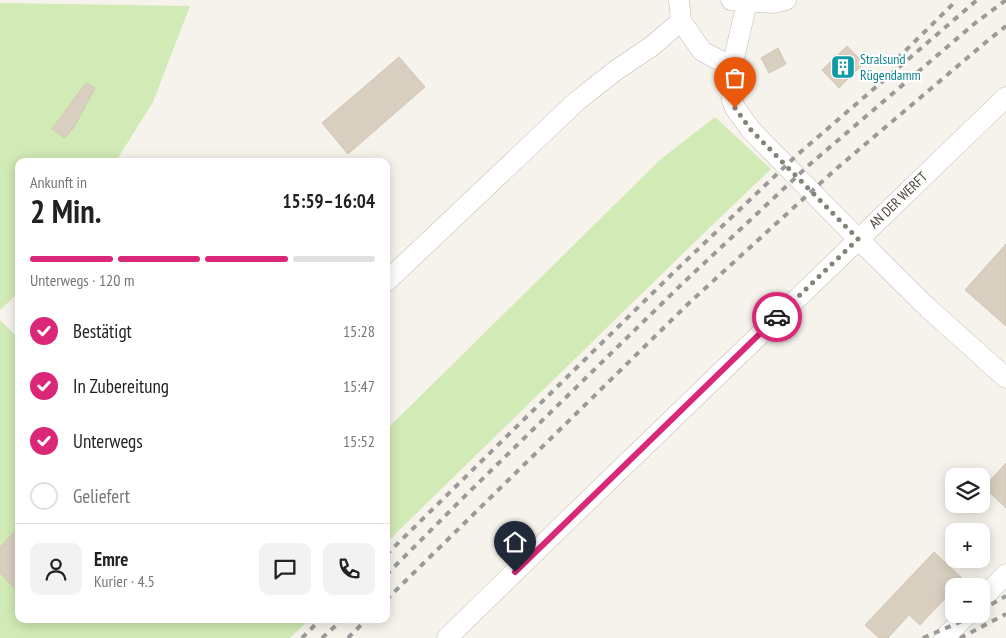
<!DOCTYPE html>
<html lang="de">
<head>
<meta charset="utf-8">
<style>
	body { margin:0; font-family:"PT Sans Narrow",sans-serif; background:#f2f2f2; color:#222; height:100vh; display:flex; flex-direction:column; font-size:19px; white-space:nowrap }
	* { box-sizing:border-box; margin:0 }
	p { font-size:16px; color:#767676 }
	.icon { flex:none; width:28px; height:28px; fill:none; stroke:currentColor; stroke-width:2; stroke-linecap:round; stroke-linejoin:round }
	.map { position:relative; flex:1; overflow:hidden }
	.sheet { position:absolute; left:15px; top:158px; width:375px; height:465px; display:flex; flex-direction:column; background:#fff; border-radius:10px; box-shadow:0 2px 12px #0003 }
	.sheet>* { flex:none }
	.controls { position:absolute; left:945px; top:468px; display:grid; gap:10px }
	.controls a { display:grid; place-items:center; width:45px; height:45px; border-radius:10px; background:#fff; box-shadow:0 2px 12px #0003; font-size:25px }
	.pin { position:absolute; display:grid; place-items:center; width:42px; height:42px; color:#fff; margin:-51px -21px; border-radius:50% 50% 50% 0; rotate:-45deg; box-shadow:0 0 5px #0007 }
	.pin .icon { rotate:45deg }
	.courier { position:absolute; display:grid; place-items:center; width:50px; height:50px; margin:-25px; border:4px solid #db2777; border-radius:50%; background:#fff; color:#222; box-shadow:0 1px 6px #0007 }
	.head em { font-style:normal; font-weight:600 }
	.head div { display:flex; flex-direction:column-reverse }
	.head { display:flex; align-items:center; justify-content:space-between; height:85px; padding:0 15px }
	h1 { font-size:32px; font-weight:600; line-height:38px }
	.bar { display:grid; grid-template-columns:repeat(4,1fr); gap:8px 5px; align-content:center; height:60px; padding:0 15px }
	.bar i { height:6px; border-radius:4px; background:#e0e0e0 }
	.bar .current { background:#db2777 }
	.bar p { grid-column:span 4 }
	.line { display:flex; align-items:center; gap:12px; padding:0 15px; border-top:1px solid #e0e0e0 }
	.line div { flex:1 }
	.round { display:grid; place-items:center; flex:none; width:52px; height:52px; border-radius:10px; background:#f2f2f2 }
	ol { padding:0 15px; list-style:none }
	li { display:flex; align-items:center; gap:15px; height:55px }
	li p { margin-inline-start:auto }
	li .icon { padding:5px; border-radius:50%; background:#db2777; color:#fff; stroke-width:4 }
	li:last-child { color:#767676 }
	li i { width:28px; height:28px; border:2px solid #e0e0e0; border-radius:50% }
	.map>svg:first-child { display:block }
</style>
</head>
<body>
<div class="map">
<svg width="1006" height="638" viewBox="0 0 1006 638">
	<rect width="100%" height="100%" fill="#f6f3ec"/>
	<path fill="#d2eab5" d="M0,3L190,6L153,102L116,161H19V292L0,310Z
		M715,117L771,169L705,232L386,543V430L661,159Z
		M0,320L19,339V619H310L290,638H0Z"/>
	<path fill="#d8cfc1" stroke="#d3c7b4" d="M847,46L864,63L839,88L822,70Z
		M778,48L786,64L769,73L761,58Z
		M399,57L425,87L348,154L322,123Z
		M86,83L95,88L74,127L65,138L52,129Z
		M1006,244V326L965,290Z
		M1006,463V508L984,487Z
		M19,527V593L0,573V547Z
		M934,552L963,579L957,586H954V589L920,625L909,615L888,638H879L865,625Z"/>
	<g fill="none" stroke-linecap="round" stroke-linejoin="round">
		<defs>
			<path id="minor" d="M679,0L681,21L702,51L732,67
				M731,0L773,3L786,0
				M747,2L732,67V100L735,108L751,130L858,239L928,308L1006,378
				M386,282L577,101L615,71L652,46L681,21
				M981,600L1006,574
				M447,638L569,519L1006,97
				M944,638L968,614"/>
		</defs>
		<use href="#minor" stroke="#c2bbae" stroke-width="21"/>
		<use href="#minor" stroke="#fff" stroke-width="20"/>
		<path stroke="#9a9a9a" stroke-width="4" stroke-dasharray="6 6" stroke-linecap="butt" d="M897,59L957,0
			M386,555L673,273L797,155L977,0
			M386,575L467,494L683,283L809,165L974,24L1006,0
			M386,600L689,303L836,169L986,42L1006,26
			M981,610L1006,596
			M302,638L321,619
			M322,638L343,619
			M348,638L367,619
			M923,638L960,622L975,614
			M960,638L1006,614"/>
	</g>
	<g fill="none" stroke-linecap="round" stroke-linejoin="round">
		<path stroke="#878178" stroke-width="5" stroke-dasharray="0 9" d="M735,108L751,130L858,239L777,317"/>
		<path stroke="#db2777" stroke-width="6" d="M515,572L777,317"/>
	</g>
	<defs>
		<symbol id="building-square" viewBox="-11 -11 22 22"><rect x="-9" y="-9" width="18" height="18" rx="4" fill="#0f9aa8" stroke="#fff"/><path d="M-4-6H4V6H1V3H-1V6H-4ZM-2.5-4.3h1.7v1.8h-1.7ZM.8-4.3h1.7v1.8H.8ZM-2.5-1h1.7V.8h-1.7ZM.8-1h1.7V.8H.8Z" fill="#fff"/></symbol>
	</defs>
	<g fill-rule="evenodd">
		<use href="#building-square" x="829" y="53" width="28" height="28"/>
	</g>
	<g text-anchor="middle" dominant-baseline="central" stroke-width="4" stroke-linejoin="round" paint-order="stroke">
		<g font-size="14" fill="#0d838f" stroke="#fff" text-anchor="start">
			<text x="860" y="59">Stralsund<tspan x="860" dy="16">Rügendamm</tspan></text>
		</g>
		<g font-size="14" fill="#4b4439" stroke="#fff">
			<text transform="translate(898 200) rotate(-44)">AN DER WERFT</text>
		</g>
	</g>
</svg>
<div class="controls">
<a><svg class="icon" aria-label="layers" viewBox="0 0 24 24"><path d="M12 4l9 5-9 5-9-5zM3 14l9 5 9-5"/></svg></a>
<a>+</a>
<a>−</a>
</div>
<div class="pin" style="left:735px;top:108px;background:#ea580c"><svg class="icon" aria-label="bag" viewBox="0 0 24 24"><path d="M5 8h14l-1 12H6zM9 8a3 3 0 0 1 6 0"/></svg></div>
<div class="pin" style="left:515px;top:572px;background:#1f2937"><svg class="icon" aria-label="home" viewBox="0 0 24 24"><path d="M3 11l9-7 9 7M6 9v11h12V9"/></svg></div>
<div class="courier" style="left:777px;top:317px"><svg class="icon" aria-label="car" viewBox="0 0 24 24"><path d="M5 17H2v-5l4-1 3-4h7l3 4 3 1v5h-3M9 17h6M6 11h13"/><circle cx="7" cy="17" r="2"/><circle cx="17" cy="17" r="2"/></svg></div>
<section class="sheet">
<div class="head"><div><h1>2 Min.</h1><p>Ankunft in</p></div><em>15:59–16:04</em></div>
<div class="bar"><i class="current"></i><i class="current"></i><i class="current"></i><i></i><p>Unterwegs · 120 m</p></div>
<ol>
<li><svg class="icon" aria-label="check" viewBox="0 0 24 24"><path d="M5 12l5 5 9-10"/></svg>Bestätigt<p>15:28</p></li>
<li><svg class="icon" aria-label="check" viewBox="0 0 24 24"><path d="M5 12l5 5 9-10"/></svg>In Zubereitung<p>15:47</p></li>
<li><svg class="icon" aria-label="check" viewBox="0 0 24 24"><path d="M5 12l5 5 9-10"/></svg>Unterwegs<p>15:52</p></li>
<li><i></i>Geliefert</li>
</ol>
<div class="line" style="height:90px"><a class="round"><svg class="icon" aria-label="person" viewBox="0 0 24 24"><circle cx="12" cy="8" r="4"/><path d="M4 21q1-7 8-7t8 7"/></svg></a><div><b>Emre</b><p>Kurier · 4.5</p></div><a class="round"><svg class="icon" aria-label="chat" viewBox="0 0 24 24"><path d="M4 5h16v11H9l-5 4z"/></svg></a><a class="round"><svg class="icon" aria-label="phone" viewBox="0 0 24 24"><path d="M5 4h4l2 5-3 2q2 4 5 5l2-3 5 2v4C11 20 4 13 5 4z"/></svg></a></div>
</section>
</div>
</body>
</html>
